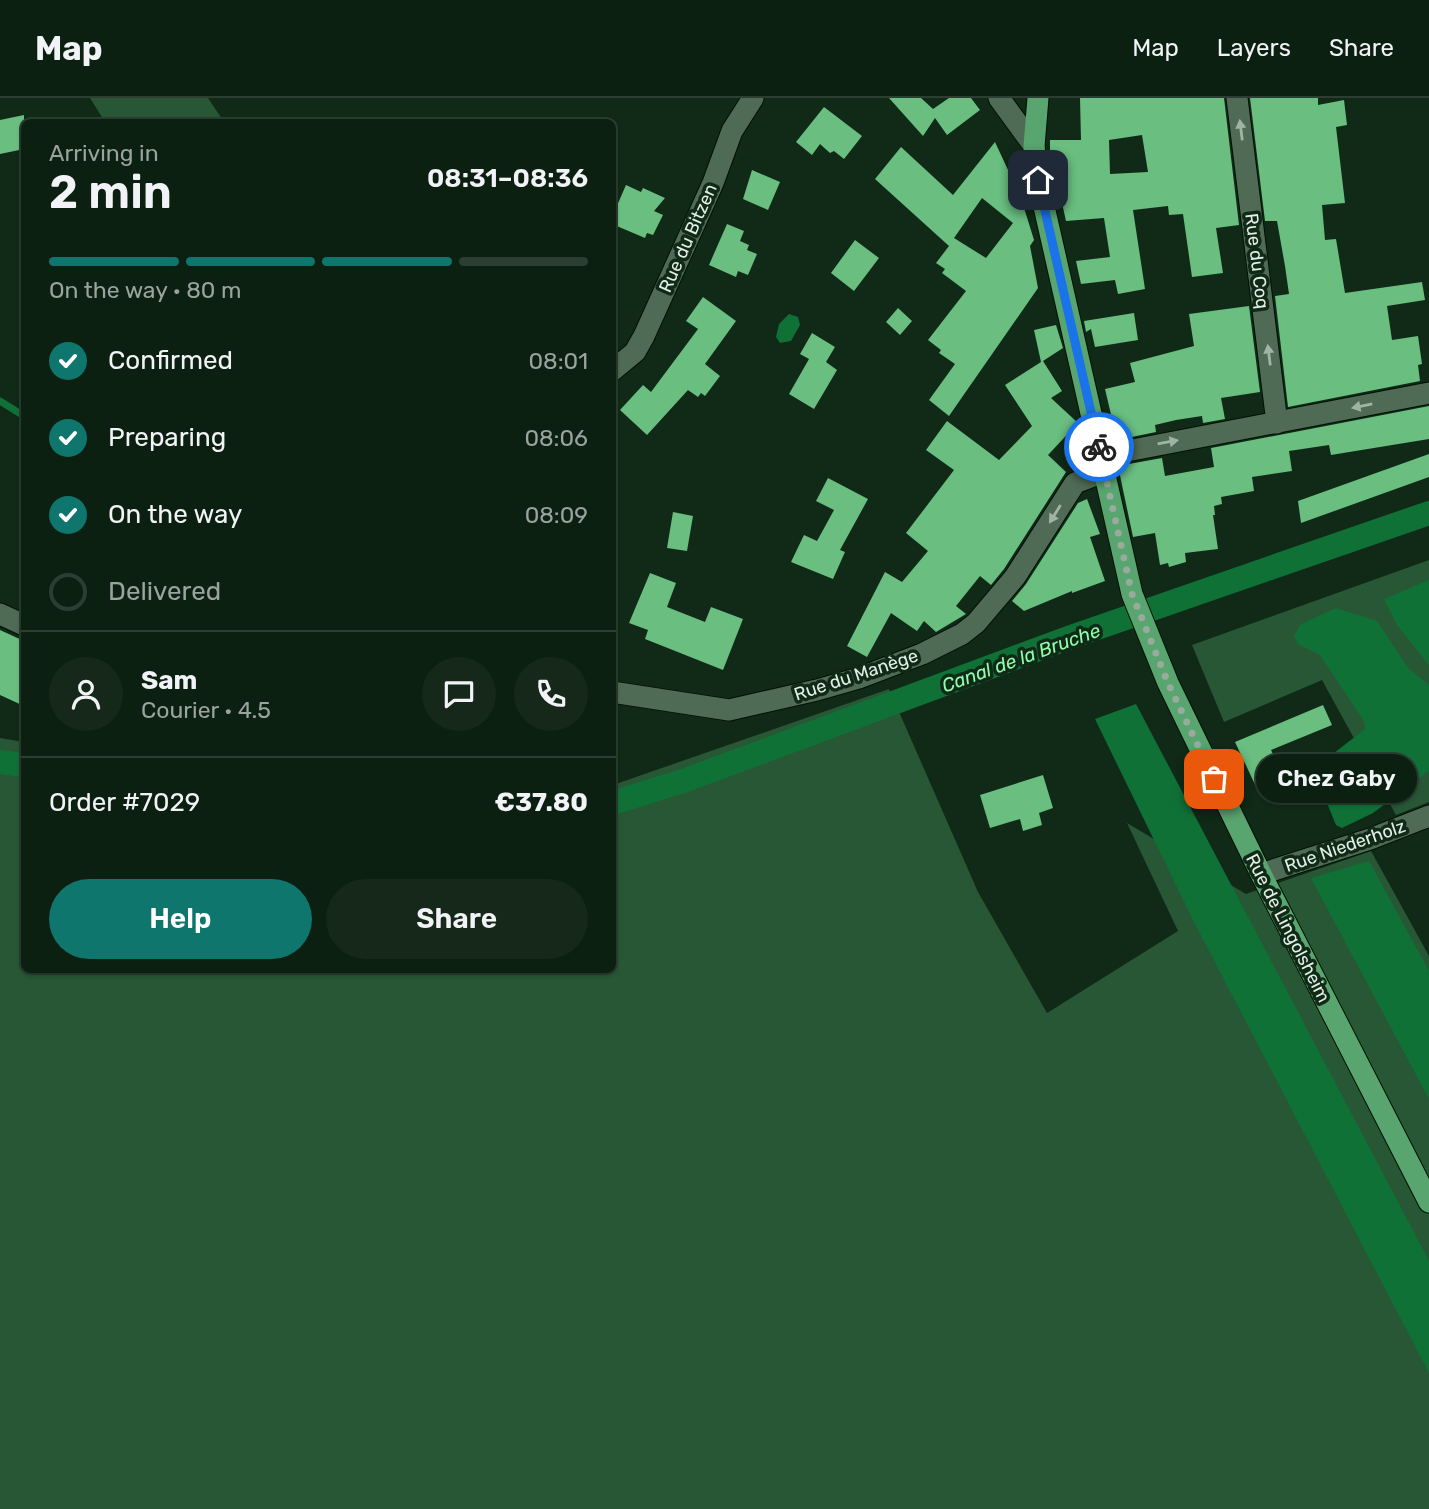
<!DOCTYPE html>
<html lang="en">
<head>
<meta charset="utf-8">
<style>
	body { margin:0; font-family:Rubik,sans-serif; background:#15281a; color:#f1f3f6; height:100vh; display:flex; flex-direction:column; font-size:26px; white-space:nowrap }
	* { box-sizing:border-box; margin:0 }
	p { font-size:23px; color:#9aa39f }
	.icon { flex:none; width:38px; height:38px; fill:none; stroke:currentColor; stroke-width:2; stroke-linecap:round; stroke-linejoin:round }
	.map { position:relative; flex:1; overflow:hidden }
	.drawer { position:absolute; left:21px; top:21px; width:595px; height:854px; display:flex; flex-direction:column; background:#0c2011; border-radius:10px; box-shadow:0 2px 5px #0004,0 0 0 2px #2c3e31 }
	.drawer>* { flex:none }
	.pin { position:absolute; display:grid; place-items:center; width:60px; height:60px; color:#fff; margin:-30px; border-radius:14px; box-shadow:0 4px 10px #0006 }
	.courier { position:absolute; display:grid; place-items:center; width:70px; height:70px; margin:-35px; border:5px solid #1a73e8; border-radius:50%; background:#fff; color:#222; box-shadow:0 2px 9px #0007 }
	.bubble { position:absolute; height:49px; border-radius:24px; background:#0c2011; box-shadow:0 2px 5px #0004,0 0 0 2px #2c3e31; font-size:23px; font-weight:600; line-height:49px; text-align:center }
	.overview em { font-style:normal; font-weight:600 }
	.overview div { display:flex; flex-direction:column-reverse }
	.overview { display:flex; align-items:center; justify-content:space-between; height:119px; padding:0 28px }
	h1 { font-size:46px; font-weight:600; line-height:52px }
	.bar { display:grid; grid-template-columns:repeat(4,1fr); gap:10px 7px; align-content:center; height:84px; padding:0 28px }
	.bar i { height:9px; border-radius:5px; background:#2c3e31 }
	.bar .selected { background:#0f766e }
	.bar p { grid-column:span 4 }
	.line { display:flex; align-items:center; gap:18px; padding:0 28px; border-top:2px solid #2c3e31 }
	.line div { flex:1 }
	.round { display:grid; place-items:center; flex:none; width:74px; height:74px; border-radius:37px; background:#15281a }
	ol { padding:0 28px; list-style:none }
	li { display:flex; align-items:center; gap:21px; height:77px }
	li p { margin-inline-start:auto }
	li .icon { padding:7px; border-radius:50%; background:#0f766e; color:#fff; stroke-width:4 }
	li:last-child { color:#9aa39f }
	li i { width:38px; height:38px; border:4px solid #2c3e31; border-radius:50% }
	.primary-button { display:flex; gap:14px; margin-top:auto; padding:14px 28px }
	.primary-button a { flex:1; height:80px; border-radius:42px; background:#0f766e; color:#fff; font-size:28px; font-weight:600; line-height:80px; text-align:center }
	.primary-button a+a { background:#15281a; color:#f1f3f6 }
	header { display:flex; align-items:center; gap:42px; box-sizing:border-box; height:98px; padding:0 35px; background:#0c2011; border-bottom:2px solid #2c3e31 }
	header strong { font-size:33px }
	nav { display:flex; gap:38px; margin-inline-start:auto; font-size:24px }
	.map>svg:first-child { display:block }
</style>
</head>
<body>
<header>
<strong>Map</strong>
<nav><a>Map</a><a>Layers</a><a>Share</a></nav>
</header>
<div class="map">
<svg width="1429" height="1411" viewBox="0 0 1429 1411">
	<rect width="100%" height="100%" fill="#102a17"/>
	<path fill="#275735" d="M90,0H208L224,24H105Z
		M1429,462V704L1396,717L1322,582L1224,624L1192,547Z
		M889,591L978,794L1047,915L1178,833L1127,725L1246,796L1371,753L1429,858V1411H0V640L24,644V872H612L613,687Z"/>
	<path fill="#107137" d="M789,216L798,219L800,227L791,243L780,245L776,239L779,226Z
		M1429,482V567L1397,527L1384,501Z
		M1336,510L1377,523L1408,570L1429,587V673L1373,715L1342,730L1336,727L1316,678V669L1365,631L1364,623L1320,557L1298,546L1294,538L1301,526Z
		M1136,606L1429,1163V1275L1194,824L1095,621Z
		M1369,763L1429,873V1001L1311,780Z"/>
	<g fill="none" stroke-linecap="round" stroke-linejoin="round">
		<path stroke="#107137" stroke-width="7" d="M0,303L24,318"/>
		<path stroke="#107137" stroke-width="24" d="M0,664L24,667
			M612,705L683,683L1071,539L1429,415"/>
	</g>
	<path fill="#69be80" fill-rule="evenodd" d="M889,0H921L933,11L949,0H971L980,12L947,37L935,20L923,38Z
		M1080,0H1224L1239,127L1216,130L1223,175L1192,179L1183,116L1169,117L1168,108L1133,112L1145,191L1118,196L1115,182L1081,186L1076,163L1110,159L1104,120L1066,123L1050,51V42H1081ZM1142,37L1148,74L1110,76L1109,42Z
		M1250,0H1318V7L1344,2L1347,27L1336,29L1345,105L1322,107L1325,142L1336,141L1345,195L1422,184L1425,202L1387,208L1392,242L1418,238L1422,266L1418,267L1420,283L1288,309L1275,198L1289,196L1285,168L1277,123H1265Z
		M824,9L862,38L844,61L834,53L830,55L820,46L812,57L796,44Z
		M24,17V51L0,56V22Z
		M995,44L1021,100L1034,142L1030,148L1038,190L949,318L929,302L955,266L939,255L941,252L928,242L966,193L942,175L945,171L936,165L949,148L875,81L901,49L953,97ZM982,100L1013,125L986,160L954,140Z
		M752,72L780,84L768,112L743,101Z
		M626,87L641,94L643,90L665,100L654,113L663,117L653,137L647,135L645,140L612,126V119Z
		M727,126L744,133L740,143L749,147L747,152L757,156L748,177L738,173L736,179L709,167Z
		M855,142L879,160L854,193L831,175Z
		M703,199L736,223L705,266L720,278L705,298L701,295L698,299L688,292L647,337L620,312L643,287L651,294L698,231L686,223Z
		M1249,208L1260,294L1221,300L1225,321L1203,325L1202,318L1176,322L1155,327L1156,334L1117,342L1105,291L1135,284L1130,265L1194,248L1189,216Z
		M898,210L912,223L900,237L886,224Z
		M1134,215L1138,242L1095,249L1091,231L1086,234L1084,223Z
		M1056,227L1063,250L1043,263L1062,293L1051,300L1078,325L1048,357L1066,374L1004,471L991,487L980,478L956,508L966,516L936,534L924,523L917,533L891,515L867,559L847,548L885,474L902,484L928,453L906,435L954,372L926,352L947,323L999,362L1032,328L1005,287L1041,264L1034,232Z
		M812,235L835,249L826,264L837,272L814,311L789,296L809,261L800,256Z
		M1429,308V341L1331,357L1329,347L1289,353L1292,373L1252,379L1254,393L1221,399L1222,406L1214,408L1215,417H1213L1218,451L1185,455L1186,464L1169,469L1168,465L1160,467L1155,435L1133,439L1118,368L1162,360L1165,378L1214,369L1211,350Z
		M1429,356V379L1301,425L1298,403Z
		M828,380L868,401L840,452L845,454L833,481L791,464L804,437L817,443L834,412L816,403Z
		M1087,401L1100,436L1090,439L1105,483L1072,495V493L1024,513L1012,503L1026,486L1078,405Z
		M673,414L693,418L687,453L667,450Z
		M650,475L676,485L667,509L705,524L711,509L743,521L723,572L645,541L648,532L629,525Z
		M0,532L24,543V608L0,597Z
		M1323,607L1332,627L1271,652L1286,682L1259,695L1235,644Z
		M1043,677L1053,710L1039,715L1042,727L1023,733L1020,721L990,730L980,697Z"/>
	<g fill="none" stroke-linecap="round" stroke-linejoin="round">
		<defs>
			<path id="minor" d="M999,0L1034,48
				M1237,0L1277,325
				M612,273L635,254L644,238L713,85L732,33L753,0
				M1101,358L1429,295
				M0,516L24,527
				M612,594L729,612L817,592L859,580L922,556L962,536L976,525L1015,479L1075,385L1104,374
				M1261,776L1370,741L1429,718"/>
			<path id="major" d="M1038,0L1034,48L1038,82L1132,496L1168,585L1261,776L1429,1104"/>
		</defs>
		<use href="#minor" stroke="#001203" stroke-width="23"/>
		<use href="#major" stroke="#001203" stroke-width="23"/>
		<use href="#minor" stroke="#4f6a55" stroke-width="21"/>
		<use href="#major" stroke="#59a56f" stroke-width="21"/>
	</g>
	<defs><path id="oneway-solid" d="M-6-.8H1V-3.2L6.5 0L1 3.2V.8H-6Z" transform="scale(1.75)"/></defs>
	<g fill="#9fb4a3">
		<use href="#oneway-solid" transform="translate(1241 32) rotate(-97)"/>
		<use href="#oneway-solid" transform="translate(1269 257) rotate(-97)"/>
		<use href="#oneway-solid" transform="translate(1362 308) rotate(169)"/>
		<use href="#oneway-solid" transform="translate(1168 344) rotate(-10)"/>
		<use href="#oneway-solid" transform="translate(1055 416) rotate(122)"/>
	</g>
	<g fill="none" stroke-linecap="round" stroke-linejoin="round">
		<path stroke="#98ab9c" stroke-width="7" stroke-dasharray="0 12.6" d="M1099,349L1132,496L1168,585L1214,681"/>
		<path stroke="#1a73e8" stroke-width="9" d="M1038,82L1099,349"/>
	</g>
	<g text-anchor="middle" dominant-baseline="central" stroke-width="7" stroke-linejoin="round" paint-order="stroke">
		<g font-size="18" fill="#e1f0e3" stroke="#102a17">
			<text transform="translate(688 140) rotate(-66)">Rue du Bitzen</text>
			<text transform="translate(1257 163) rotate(83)">Rue du Coq</text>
			<text transform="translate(856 577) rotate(-18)">Rue du Manège</text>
			<text transform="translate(1345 748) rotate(-19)">Rue Niederholz</text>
			<text transform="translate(1288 830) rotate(63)">Rue de Lingolsheim</text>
		</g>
		<g font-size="19" font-style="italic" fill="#8efeac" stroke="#102a17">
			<text transform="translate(1021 560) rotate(-20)">Canal de la Bruche</text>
		</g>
	</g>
</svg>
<div class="pin" style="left:1214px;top:681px;background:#ea580c"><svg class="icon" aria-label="bag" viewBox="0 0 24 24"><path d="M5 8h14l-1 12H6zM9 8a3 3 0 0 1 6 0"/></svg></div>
<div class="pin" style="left:1038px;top:82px;background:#1f2937"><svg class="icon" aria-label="home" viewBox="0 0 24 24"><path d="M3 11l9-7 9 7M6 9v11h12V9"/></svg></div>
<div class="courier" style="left:1099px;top:349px"><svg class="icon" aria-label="bike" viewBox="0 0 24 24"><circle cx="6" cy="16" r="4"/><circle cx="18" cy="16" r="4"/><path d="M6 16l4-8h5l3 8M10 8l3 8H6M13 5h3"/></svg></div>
<div class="bubble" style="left:1256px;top:656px;width:161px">Chez Gaby</div>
<section class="drawer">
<div class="overview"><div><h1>2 min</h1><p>Arriving in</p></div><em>08:31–08:36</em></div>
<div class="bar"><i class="selected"></i><i class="selected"></i><i class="selected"></i><i></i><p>On the way · 80 m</p></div>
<ol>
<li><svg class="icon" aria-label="check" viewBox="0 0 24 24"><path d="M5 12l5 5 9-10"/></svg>Confirmed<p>08:01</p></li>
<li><svg class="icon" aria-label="check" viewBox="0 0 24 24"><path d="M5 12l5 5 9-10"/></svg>Preparing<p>08:06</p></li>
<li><svg class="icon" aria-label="check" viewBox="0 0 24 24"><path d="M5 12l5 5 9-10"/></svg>On the way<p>08:09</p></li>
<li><i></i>Delivered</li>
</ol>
<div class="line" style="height:126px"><a class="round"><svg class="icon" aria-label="person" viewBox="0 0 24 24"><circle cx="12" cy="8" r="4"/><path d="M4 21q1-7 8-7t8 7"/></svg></a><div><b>Sam</b><p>Courier · 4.5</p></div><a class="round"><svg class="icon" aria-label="chat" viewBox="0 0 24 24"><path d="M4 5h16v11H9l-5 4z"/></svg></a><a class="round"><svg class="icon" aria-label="phone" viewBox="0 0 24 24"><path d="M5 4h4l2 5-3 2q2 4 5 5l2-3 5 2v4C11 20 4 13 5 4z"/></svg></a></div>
<div class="line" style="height:91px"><div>Order #7029</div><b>€37.80</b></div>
<div class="primary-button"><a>Help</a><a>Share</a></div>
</section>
</div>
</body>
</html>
